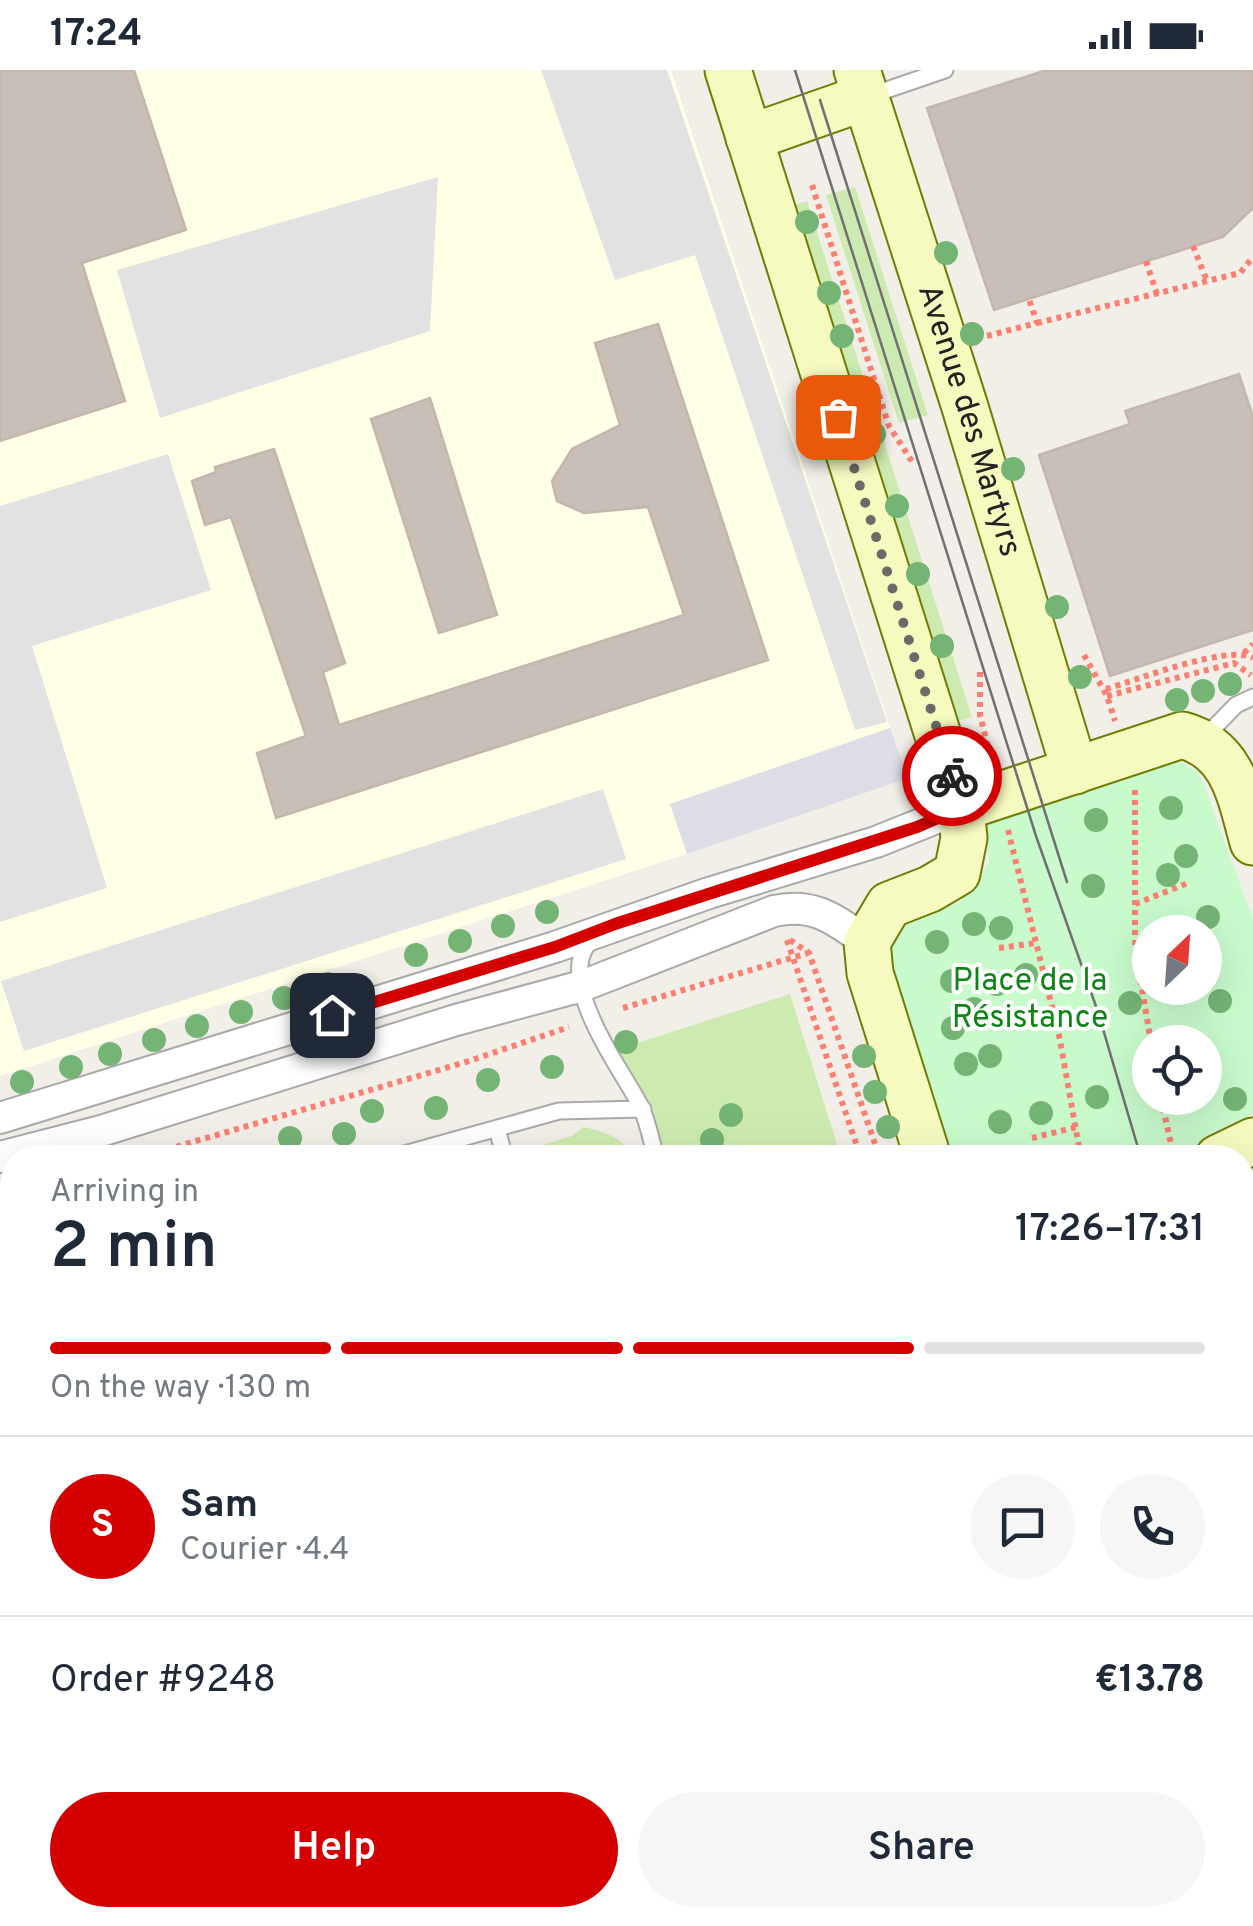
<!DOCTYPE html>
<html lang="en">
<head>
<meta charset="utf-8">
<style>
	body { margin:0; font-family:Overpass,sans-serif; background:#f6f6f7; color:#1f2937; height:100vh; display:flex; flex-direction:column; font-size:38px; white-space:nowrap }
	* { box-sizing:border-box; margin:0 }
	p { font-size:32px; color:#747a83 }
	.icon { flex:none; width:55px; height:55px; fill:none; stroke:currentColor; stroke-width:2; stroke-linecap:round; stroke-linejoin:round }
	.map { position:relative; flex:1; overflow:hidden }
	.details { position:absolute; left:0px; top:1075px; width:1255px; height:782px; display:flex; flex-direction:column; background:#fff; border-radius:40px 40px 0 0; box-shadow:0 10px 40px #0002 }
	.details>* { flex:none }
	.needle { width:65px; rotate:25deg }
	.fabs { position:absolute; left:1132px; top:845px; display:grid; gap:20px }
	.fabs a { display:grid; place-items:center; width:90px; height:90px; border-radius:50%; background:#fff; box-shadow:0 10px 40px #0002; font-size:50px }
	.pin { position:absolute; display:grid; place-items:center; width:85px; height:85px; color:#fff; margin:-42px; border-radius:20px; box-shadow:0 5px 15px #0006 }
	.courier { position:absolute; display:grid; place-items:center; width:100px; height:100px; margin:-50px; border:8px solid #d40000; border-radius:50%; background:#fff; color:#222; box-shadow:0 2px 12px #0007 }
	.summary em { font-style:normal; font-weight:600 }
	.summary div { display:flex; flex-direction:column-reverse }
	.summary { display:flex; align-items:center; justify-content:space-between; height:170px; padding:0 50px }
	h1 { font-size:65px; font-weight:600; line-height:75px }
	.bar { display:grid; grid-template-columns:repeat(4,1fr); gap:15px 10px; align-content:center; height:120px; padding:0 50px }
	.bar i { height:12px; border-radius:8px; background:#e0e1e3 }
	.bar .on { background:#d40000 }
	.bar p { grid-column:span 4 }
	.line { display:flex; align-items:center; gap:25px; padding:0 50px; border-top:2px solid #e0e1e3 }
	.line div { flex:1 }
	.round { display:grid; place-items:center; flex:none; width:105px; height:105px; border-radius:52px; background:#f6f6f7 }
	.primary-button { display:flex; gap:20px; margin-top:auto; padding:20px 50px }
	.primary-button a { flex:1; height:115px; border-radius:60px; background:#d40000; color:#fff; font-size:40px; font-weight:600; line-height:115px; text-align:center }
	.primary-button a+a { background:#f6f6f7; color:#1f2937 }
	.status { display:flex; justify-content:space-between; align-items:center; height:70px; padding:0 50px; background:#fff; direction:ltr }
	.status svg { height:28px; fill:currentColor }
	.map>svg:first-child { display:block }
</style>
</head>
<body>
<div class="status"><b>17:24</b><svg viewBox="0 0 49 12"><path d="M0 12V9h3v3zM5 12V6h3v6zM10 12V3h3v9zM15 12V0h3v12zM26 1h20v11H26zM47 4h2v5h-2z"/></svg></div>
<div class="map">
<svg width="1253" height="1856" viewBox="0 0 1253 1856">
	<rect width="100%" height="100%" fill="#f2efe9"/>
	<path fill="#ffffe5" d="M0,0H671L890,658L671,734L687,784L0,1006Z"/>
	<path fill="#cdebb0" d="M855,117L928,345L899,353L826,125Z
		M807,131L972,647L952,653L787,137Z
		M790,924L841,1087H656L609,982Z
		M583,1057C607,1062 622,1068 636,1087H528L529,1079L572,1066Z
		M1242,1328L1253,1361V1561L1242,1529Z"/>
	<path fill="#c8facc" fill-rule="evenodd" d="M1176,689L1200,704L1253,849V1044L1204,1067L1195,1087H951L893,900L891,874L906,848L959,833L989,793L986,749ZM1150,862H1205V918H1150ZM1150,972H1205V1028H1150Z"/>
	<path fill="#e2e2e2" d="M541,0H667L887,652L855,660L695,185L615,210Z
		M438,107L430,261L160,348L117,200Z
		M168,384L211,520L32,576L107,818L0,852V436Z
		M603,719L626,789L24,981L1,911Z
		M12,1299V1356L0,1315V1302Z
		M1243,1808L1253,1842V1856H941L937,1845H1242Z
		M166,1845H387L390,1856H169Z"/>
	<path fill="#dddde8" d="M890,658L908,708L687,784L670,734Z"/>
	<path fill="#c7bfb8" stroke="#c4b6ab" stroke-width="2.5" d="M0,0H134L186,160L82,193L125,331L0,371Z
		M1047,0H1253V138L1223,167L994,240L927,38Z
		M658,254L768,590L276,748L257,683L306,666L231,447L205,455L192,411L216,402L215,397L274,379L345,593L323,602L339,655L684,545L648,437L584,443L557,431L552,411L572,379L620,355L595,273Z
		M1239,304L1253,347V560L1110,606L1039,385L1130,354L1125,341Z
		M430,328L497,545L439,563L371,349Z"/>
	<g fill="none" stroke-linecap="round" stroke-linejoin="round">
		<defs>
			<path id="service" d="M869,26L945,0
				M1205,667L1236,635L1253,627
				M595,867C548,903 621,998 640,1035C648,1051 651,1070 656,1088
				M497,1059L505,1088
				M390,1088L559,1041L643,1039
				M12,1208L2,1212L12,1245
				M0,1456L12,1498
				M0,1671L12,1725
				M50,1845L54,1856
				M118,1845L122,1856
				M201,1845L205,1856
				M319,1845L316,1851L324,1856
				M903,1845L906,1856
				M3,1856L39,1845
				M1062,1856L1100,1845"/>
			<path id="minor" d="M0,1048L555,877L709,823L876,772L961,738
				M0,1087L101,1061L456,950L582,916L774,841C815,832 835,850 867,872"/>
			<g id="secondary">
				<path d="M728,0L961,738L964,768L957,803L930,819L889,835L867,872L870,903L928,1088"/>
				<path id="s1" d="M857,0L964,334L1075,701"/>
				<path d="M749,68L866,27"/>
				<path d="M961,738L1182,665C1234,679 1240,726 1253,772"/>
				<path d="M1218,1088L1253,1071"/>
				<path d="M1242,1239L1253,1272"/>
				<path d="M1242,1590L1253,1629"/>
			</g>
			<path id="trunk" d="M1242,1159L1253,1152"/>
		</defs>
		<use href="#service" stroke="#a9a9a9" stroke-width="19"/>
		<use href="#minor" stroke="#a9a9a9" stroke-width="34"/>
		<use href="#secondary" stroke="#707d05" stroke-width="49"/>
		<use href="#trunk" stroke="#dc2a67" stroke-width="56"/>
		<path stroke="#fa8072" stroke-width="6" stroke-dasharray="5 5" stroke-linecap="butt" d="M812,115L889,356L913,393
			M1193,176L1207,211
			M1146,191L1157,224
			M1037,253L1240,203L1253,187
			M987,266L1037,253L1029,229
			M1244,583L1253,574
			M1084,585L1107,626L1115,651
			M980,602V645L991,689
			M1106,619C1137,610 1228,574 1253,588
			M1107,626L1234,593L1251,605
			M1135,720V878L1151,972
			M1008,760L1059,965L1081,1088
			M1135,834L1188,813
			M787,870L861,1088
			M790,870L809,883L880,1088
			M999,878L1036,873
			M623,938L808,883
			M1205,1011L1213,1008
			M1161,1028L1174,1088
			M1032,1068L1077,1057
			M138,1088L466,992L569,957
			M0,1128L12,1124
			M0,1380L12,1384
			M727,1845L731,1856
			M679,1856L680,1845"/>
		<use href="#service" stroke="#fff" stroke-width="15"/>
		<use href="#minor" stroke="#fff" stroke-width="30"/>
		<use href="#secondary" stroke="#f7fabf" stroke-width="45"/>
		<use href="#trunk" stroke="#f2b4a3" stroke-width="52"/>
		<path stroke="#707070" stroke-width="2.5" d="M795,0L1036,766L1098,942L1141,1088
			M820,30L1067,812
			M1242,1392L1253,1423
			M1242,1445L1253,1476"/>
	</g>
	<g fill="#74b475">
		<circle cx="807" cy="152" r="12"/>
		<circle cx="946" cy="183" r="12"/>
		<circle cx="829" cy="223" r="12"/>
		<circle cx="972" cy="264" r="12"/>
		<circle cx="842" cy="266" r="12"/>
		<circle cx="874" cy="364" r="12"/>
		<circle cx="1013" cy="399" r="12"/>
		<circle cx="897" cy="436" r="12"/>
		<circle cx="918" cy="504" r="12"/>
		<circle cx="1057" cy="537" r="12"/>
		<circle cx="942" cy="576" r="12"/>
		<circle cx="1080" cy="607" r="12"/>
		<circle cx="1230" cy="614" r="12"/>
		<circle cx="1203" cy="621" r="12"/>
		<circle cx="1177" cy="630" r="12"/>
		<circle cx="1171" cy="738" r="12"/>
		<circle cx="1096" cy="750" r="12"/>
		<circle cx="1186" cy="786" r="12"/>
		<circle cx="1168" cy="805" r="12"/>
		<circle cx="1093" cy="816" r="12"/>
		<circle cx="547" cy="842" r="12"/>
		<circle cx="1208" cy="847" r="12"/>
		<circle cx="974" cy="854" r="12"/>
		<circle cx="503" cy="856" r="12"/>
		<circle cx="1001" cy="858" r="12"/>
		<circle cx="460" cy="871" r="12"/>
		<circle cx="937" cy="872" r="12"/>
		<circle cx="416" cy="885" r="12"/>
		<circle cx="1026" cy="905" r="12"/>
		<circle cx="952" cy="911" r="12"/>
		<circle cx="328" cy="914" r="12"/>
		<circle cx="997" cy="914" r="12"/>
		<circle cx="284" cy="928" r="12"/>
		<circle cx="1220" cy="931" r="12"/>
		<circle cx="1130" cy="933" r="12"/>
		<circle cx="974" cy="939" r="12"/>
		<circle cx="241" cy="942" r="12"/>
		<circle cx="197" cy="956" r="12"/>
		<circle cx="953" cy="958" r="12"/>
		<circle cx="154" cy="970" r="12"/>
		<circle cx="626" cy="972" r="12"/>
		<circle cx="110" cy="984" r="12"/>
		<circle cx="864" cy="986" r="12"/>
		<circle cx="990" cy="986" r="12"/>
		<circle cx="966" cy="994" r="12"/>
		<circle cx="71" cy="997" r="12"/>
		<circle cx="552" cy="997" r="12"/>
		<circle cx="488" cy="1010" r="12"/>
		<circle cx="22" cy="1012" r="12"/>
		<circle cx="875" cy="1022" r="12"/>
		<circle cx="1097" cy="1027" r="12"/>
		<circle cx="1235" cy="1029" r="12"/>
		<circle cx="436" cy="1038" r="12"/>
		<circle cx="372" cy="1041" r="12"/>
		<circle cx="1041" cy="1043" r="12"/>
		<circle cx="731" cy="1045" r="12"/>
		<circle cx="1000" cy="1052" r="12"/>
		<circle cx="888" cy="1057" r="12"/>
		<circle cx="344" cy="1064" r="12"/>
		<circle cx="290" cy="1068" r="12"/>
		<circle cx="712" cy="1070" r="12"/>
	</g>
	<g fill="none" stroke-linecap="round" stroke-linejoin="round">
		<path stroke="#6b6a68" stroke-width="10" stroke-dasharray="0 18" d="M838,347L952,706"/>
		<path stroke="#d40000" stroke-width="12" d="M332,945L555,877L615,854L917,757L961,738L952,706"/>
	</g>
	<g text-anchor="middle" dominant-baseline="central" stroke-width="8" stroke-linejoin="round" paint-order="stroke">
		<g font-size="32" fill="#222" stroke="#fff">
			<text stroke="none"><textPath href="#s1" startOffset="368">Avenue des Martyrs</textPath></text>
		</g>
		<g font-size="32" fill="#0c8416" stroke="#fff">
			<text x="1030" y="912">Place de la<tspan x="1030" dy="37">Résistance</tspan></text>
		</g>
	</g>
</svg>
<div class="fabs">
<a><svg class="needle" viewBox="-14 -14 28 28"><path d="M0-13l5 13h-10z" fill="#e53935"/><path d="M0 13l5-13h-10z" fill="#747a83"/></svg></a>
<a><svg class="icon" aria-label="locate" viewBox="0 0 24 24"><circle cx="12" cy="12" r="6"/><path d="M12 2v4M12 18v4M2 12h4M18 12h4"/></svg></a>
</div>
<div class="pin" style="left:838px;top:347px;background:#ea580c"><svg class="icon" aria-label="bag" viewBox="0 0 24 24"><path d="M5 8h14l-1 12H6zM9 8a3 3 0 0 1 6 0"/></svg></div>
<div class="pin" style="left:332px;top:945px;background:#1f2937"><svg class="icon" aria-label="home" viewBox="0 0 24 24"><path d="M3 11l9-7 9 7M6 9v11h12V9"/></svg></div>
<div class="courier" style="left:952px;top:706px"><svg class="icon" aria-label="bike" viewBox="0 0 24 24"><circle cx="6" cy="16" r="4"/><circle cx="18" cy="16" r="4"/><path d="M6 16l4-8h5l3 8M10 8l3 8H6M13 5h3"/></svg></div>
<section class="details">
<div class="summary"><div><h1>2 min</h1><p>Arriving in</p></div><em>17:26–17:31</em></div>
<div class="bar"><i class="on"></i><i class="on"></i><i class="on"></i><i></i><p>On the way · 130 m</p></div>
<div class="line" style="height:180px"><b class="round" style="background:#d40000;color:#fff">S</b><div><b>Sam</b><p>Courier · 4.4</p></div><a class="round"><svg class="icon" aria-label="chat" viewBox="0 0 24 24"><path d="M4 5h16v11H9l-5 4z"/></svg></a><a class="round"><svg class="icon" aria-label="phone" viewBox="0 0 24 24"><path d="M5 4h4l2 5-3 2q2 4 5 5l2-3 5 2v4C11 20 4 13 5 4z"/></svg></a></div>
<div class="line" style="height:130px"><div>Order #9248</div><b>€13.78</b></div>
<div class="primary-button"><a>Help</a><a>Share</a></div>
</section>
</div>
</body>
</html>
